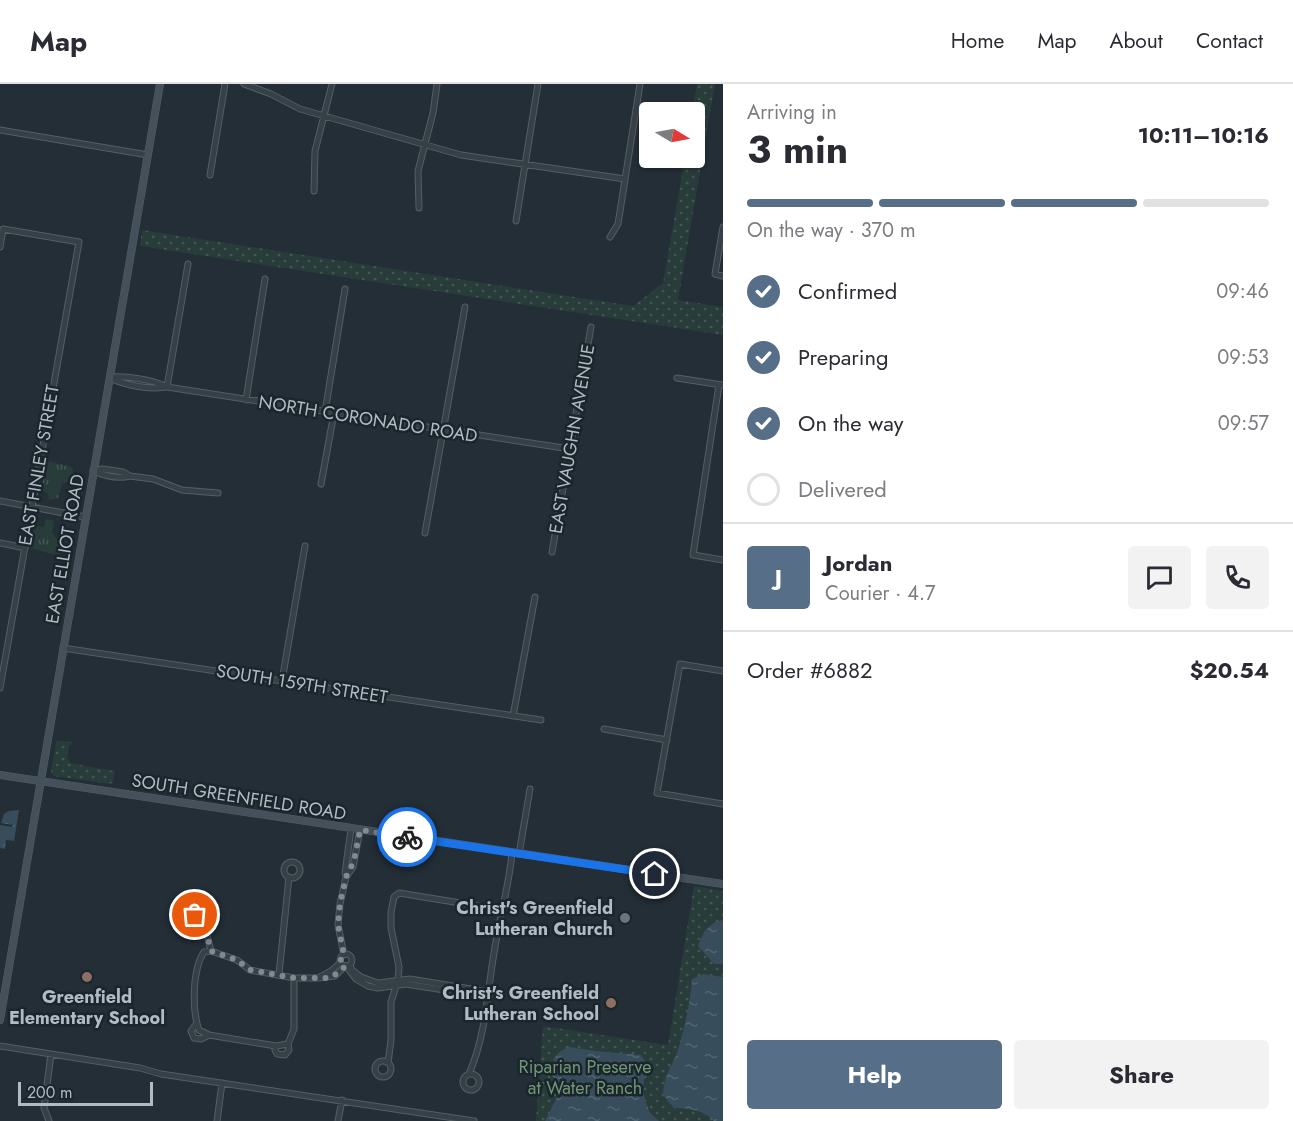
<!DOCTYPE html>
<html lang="en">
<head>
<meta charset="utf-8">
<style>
	body { margin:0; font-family:Jost,sans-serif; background:#f2f2f3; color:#2b2b33; height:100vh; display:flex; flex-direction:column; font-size:22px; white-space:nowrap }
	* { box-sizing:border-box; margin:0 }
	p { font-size:20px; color:#7c7c81 }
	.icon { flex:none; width:33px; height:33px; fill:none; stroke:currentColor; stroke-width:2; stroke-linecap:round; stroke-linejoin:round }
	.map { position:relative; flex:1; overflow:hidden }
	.side { display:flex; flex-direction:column; background:#fff; width:570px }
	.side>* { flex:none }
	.needle { width:39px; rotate:100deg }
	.fabs { position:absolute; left:639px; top:18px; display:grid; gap:12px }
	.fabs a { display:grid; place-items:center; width:66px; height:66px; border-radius:6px; background:#fff; box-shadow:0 2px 4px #0004; font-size:30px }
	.scale { position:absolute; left:18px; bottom:15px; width:135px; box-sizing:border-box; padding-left:6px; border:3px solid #b1bbc4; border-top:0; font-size:16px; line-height:21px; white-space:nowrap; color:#b1bbc4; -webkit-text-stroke:4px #1b252c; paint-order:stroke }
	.pin { position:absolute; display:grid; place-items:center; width:51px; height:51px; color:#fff; margin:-26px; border:3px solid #fff; border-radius:50%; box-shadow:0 2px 6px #0007 }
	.courier { position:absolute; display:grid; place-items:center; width:60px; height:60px; margin:-30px; border:4px solid #1a73e8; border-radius:50%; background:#fff; color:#222; box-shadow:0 2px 8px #0007 }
	.head em { font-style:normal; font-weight:700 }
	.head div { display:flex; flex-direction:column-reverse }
	.head { display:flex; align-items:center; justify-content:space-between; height:102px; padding:0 24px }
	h1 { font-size:39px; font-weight:700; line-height:45px }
	.bar { display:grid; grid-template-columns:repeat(4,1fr); gap:9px 6px; align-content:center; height:72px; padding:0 24px }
	.bar i { height:8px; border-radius:4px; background:#e1e1e2 }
	.bar .current { background:#566e87 }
	.bar p { grid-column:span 4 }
	.line { display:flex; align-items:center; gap:15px; padding:0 24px; border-top:2px solid #e1e1e2 }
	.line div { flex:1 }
	.round { display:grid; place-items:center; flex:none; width:63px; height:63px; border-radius:6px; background:#f2f2f3 }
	ol { padding:0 24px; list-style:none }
	li { display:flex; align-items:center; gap:18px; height:66px }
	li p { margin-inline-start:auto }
	li .icon { padding:6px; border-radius:50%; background:#566e87; color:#fff; stroke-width:4 }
	li:last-child { color:#7c7c81 }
	li i { width:33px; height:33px; border:3px solid #e1e1e2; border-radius:50% }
	.action { display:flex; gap:12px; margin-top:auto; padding:12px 24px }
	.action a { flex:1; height:69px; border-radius:6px; background:#566e87; color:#fff; font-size:24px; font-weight:700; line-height:69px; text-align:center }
	.action a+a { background:#f2f2f3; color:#2b2b33 }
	header { display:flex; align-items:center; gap:36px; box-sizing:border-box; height:84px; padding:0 30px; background:#fff; border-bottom:2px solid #e1e1e2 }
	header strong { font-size:28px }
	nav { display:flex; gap:33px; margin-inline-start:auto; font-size:21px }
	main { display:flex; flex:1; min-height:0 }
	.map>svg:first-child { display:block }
</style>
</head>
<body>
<header>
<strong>Map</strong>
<nav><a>Home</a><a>Map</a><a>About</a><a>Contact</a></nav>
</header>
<main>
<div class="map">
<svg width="723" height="1037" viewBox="0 0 723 1037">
	<defs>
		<pattern id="grass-tufts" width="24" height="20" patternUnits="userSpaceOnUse" patternTransform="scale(1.5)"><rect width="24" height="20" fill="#283c39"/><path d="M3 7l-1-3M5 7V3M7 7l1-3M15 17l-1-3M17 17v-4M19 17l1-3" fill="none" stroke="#455654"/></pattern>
		<pattern id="park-dots" width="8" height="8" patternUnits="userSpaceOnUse" patternTransform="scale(1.5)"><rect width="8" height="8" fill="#283c39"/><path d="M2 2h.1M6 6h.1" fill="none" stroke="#455654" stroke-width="1.8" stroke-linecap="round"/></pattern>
		<pattern id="water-ripples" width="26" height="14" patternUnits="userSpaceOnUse" patternTransform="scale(1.5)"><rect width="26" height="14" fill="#374d5c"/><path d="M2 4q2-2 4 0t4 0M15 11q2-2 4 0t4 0" fill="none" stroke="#526572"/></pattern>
	</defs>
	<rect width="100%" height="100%" fill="#232e37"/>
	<path fill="url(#grass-tufts)" d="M47,377L72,383L74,392L72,396L62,400L58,414L49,416L48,410L41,406Z
		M46,435L53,436L54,439L52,448L62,463V467L58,472L31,464L35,442L44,443Z"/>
	<path fill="url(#park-dots)" d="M697,0H715L678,216L723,223V251L140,162L142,146L633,222L663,199L685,74H694V28H692Z
		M58,657L73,658L72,661H69L67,675L70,676L69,679L115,687L113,698L110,700L54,692L51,688L56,659Z
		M694,802L723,807V1037H536L543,942L668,961Z"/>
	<path fill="url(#water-ripples)" d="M19,726L14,757L6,756L5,765L0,764V741L12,743L13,741L1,739L4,730L9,727Z
		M723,836V880H714L698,862C703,849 709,838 723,836Z
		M703,890L723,893V1037H714C702,1025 690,1025 674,1024L663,1011C664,990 672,983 678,966C685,942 690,920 692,895Z
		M569,963L595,967L641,971L646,979L643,1004L645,1016L650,1029L659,1037H545L558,1011C552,991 544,973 569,963Z"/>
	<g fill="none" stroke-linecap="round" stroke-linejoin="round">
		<defs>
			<path id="street" d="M244,0L271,10L300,25L461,71L625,95
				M0,46L148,71
				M210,91L225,0
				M314,107L315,67L332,0
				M419,124L418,87L433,29L437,0
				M516,137L538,0
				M723,143L715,190L723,192
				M610,153L618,140L640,0
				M0,163L3,145L79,158L0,604
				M110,293C127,292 151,295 167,303L570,365
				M110,294C125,301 148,306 165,303
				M677,294L722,301
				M719,301L693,471L723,476
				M167,303L188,180
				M246,316L265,195
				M325,328L345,205
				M93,387L103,385L123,388L130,392L153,395L182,406L218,409
				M94,387C105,392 118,395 130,392
				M321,400L334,329
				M0,417L85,433
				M425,449L465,223
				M0,459L25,464
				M552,468L591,243
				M63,564L541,636
				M723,587L680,580L657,709L723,720
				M282,597L305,462
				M513,632L535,513
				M604,645L667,656
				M519,770L530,705
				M284 786a8 8 0 1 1 16 0a8 8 0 1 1-16 0Z
				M346,793L345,789L351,745
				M196 830a8 8 0 1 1 16 0a8 8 0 1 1-16 0Z
				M204,839L211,867
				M340 876a6 6 0 1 1 12 0a6 6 0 1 1-12 0Z
				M344,871L338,841L340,820L346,793L353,783L360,746
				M340,879L331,887L318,894L335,892L345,882
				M350,881L352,886L361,893L378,899L410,895L489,908
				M346,882L356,895L368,902L378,904L406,900L489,913
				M279,890L289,793
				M294,894V945L288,960L276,962L209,951L199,946C192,927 192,886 204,868L211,867L237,876L250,886L294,894H318
				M197,939L191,947L194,954L201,955L209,951
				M0,962L140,984L161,990L474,1037
				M276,962L275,966L277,970L285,971L289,966L288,959
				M375 985a8 8 0 1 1 16 0a8 8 0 1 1-16 0Z
				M388,979L391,956V918L398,896L399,883L391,844V828L394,813L399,809L503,826
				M463 998a8 8 0 1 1 16 0a8 8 0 1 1-16 0Z
				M469,990C486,951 487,910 494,869C499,835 509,803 512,769
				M49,1037L44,1024L51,970
				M217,1037L222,999
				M338,1037L342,1016"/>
			<path id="secondary" d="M0,691L723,800
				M0,936L160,0"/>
		</defs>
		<use href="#street" stroke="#545e65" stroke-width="7"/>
		<use href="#secondary" stroke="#545e65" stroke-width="8"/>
		<use href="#street" stroke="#364047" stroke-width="5"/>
		<use href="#secondary" stroke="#44505a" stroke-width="7"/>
	</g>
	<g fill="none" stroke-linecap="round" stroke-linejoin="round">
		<path stroke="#7f8a93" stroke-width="6" stroke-dasharray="0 10.8" d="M195,831L197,836L204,839L211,867L237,876L250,886L294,894H329L340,888L345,882L340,877L344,871L338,841L340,820L346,793L354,777L360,746L407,753"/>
		<path stroke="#1a73e8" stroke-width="8" d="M407,753L655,790"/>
	</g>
	<circle fill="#6b7280" stroke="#1b252c" stroke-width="2" cx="625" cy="834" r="6"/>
	<g fill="#8d6e63" stroke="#1b252c" stroke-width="2">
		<circle cx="87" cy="893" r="6"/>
		<circle cx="611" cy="919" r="6"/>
	</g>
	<g text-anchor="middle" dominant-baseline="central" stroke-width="5" stroke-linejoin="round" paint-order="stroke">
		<g font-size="18" fill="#b1bbc4" stroke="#1b252c">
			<text transform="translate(368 335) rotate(9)">NORTH CORONADO ROAD</text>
			<text transform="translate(572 355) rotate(-80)">EAST VAUGHN AVENUE</text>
			<text transform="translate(39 381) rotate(-80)">EAST FINLEY STREET</text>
			<text transform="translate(65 465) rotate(-80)">EAST ELLIOT ROAD</text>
			<text transform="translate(302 600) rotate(9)">SOUTH 159TH STREET</text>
			<text transform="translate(239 713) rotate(9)">SOUTH GREENFIELD ROAD</text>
		</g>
		<g font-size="18" font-weight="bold" fill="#b1bbc4" stroke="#1b252c" text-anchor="end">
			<text x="613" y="824">Christ's Greenfield<tspan x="613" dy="21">Lutheran Church</tspan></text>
			<text x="599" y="909">Christ's Greenfield<tspan x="599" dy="21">Lutheran School</tspan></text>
			<text x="87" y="913" text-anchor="middle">Greenfield<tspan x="87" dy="21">Elementary School</tspan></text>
		</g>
		<g font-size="18" fill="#719775" stroke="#1b252c">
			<text x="585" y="983">Riparian Preserve<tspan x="585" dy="21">at Water Ranch</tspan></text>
		</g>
	</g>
</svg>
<div class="fabs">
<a><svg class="needle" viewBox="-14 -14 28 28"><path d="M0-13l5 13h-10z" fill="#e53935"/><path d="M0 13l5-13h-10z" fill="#7c7c81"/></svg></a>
</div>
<div class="scale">200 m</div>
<div class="pin" style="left:195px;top:831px;background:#ea580c"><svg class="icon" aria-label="bag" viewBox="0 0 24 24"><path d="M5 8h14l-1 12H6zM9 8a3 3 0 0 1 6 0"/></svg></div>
<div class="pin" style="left:655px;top:790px;background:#1f2937"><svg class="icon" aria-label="home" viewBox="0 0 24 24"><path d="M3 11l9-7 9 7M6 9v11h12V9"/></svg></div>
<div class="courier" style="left:407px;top:753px"><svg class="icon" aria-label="bike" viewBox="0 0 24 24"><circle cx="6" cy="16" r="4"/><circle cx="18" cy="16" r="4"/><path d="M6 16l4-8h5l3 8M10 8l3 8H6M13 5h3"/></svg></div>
</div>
<section class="side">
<div class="head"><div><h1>3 min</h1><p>Arriving in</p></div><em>10:11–10:16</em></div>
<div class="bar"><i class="current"></i><i class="current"></i><i class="current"></i><i></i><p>On the way · 370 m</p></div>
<ol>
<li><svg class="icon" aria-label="check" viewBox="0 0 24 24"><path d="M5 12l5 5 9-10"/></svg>Confirmed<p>09:46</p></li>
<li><svg class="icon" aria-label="check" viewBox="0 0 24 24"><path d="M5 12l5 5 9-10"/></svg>Preparing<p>09:53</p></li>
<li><svg class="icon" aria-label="check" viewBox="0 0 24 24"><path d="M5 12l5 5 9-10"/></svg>On the way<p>09:57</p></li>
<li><i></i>Delivered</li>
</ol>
<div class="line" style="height:108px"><b class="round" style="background:#566e87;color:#fff">J</b><div><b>Jordan</b><p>Courier · 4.7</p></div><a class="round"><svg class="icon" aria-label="chat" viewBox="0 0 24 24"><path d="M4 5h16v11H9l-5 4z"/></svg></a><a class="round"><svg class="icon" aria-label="phone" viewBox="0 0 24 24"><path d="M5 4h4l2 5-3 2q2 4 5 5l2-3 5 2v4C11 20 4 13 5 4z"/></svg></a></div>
<div class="line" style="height:78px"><div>Order #6882</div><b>$20.54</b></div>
<div class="action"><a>Help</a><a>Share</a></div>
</section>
</main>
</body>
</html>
